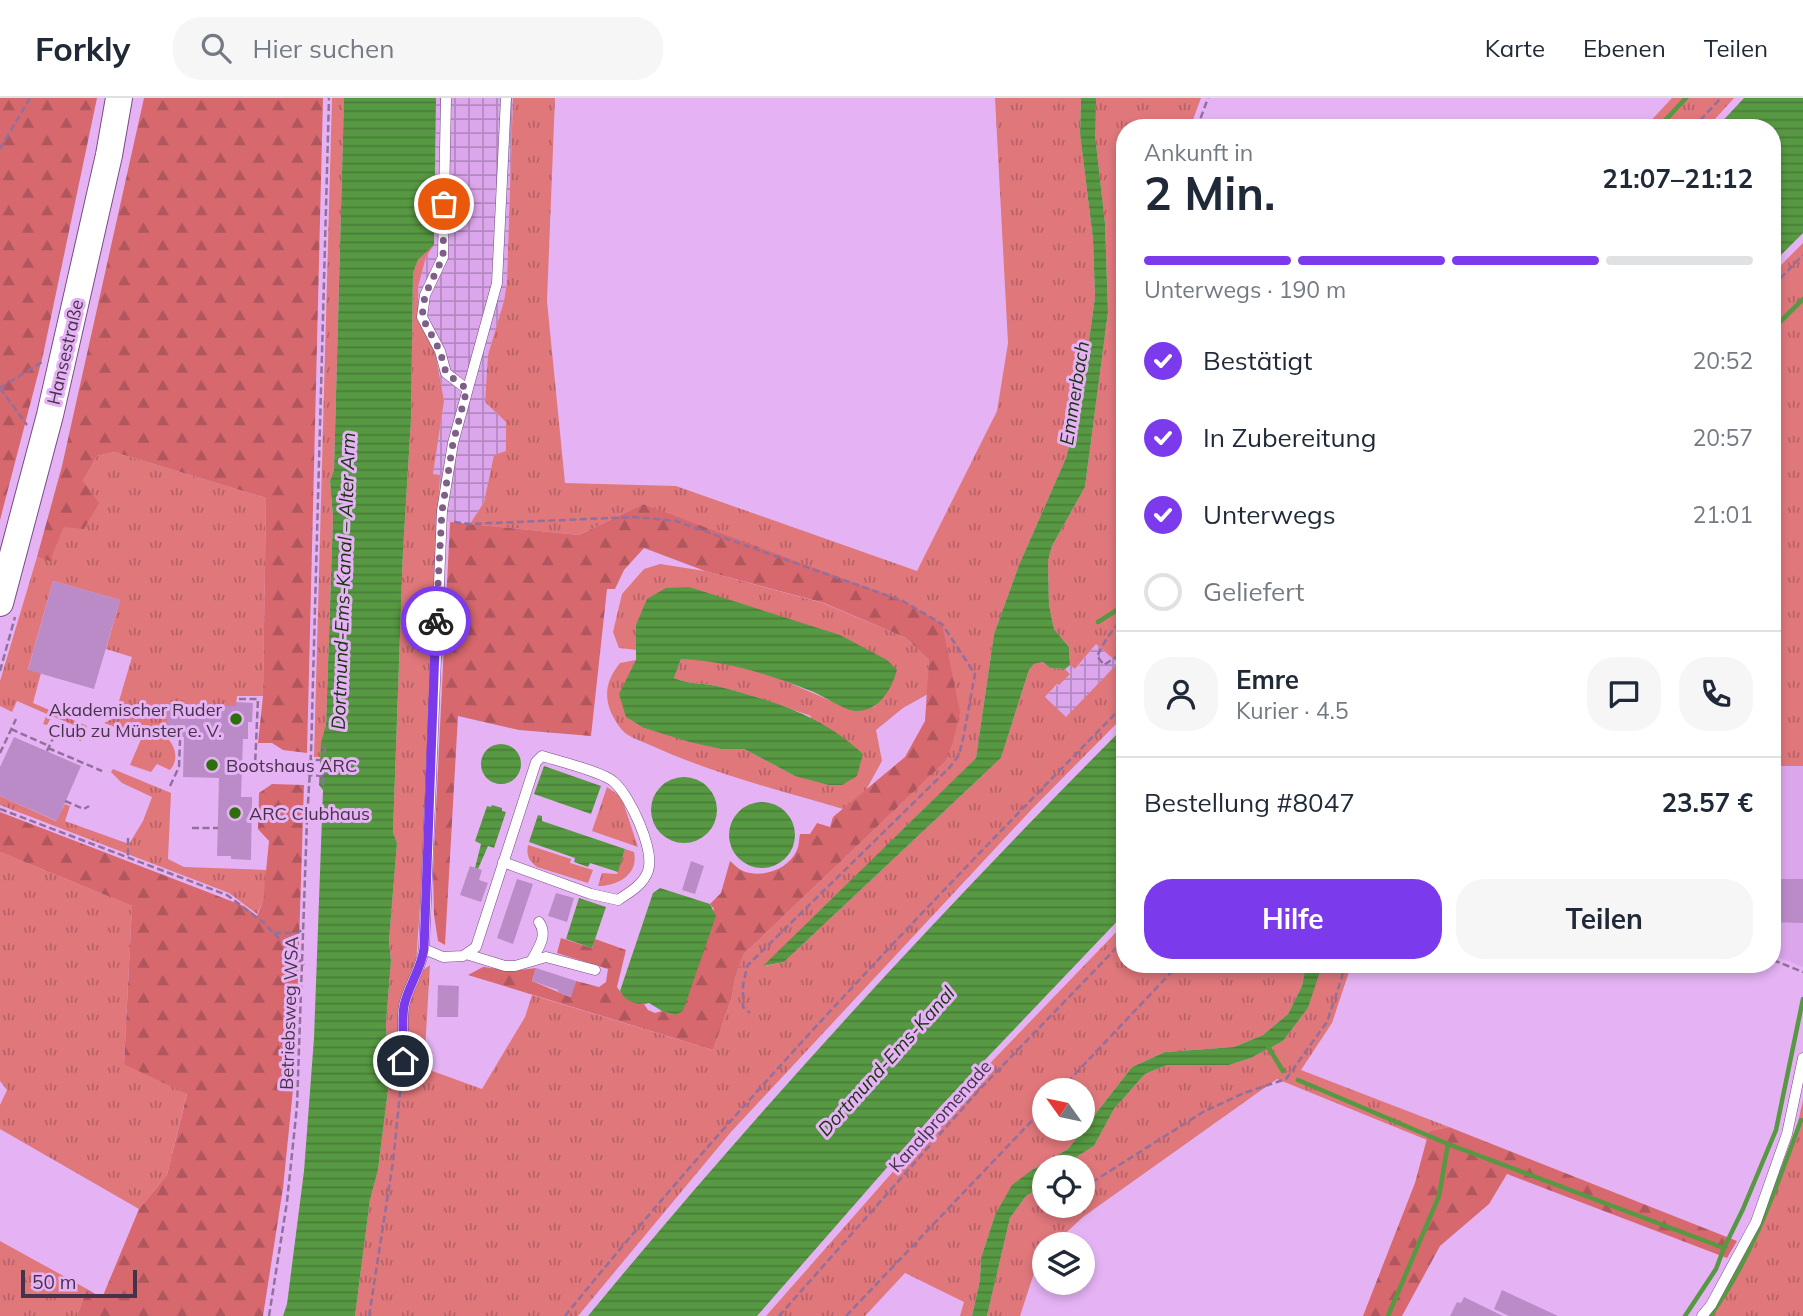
<!DOCTYPE html>
<html lang="de">
<head>
<meta charset="utf-8">
<style>
	body { margin:0; font-family:Mulish,sans-serif; background:#f6f6f7; color:#1f2937; height:100vh; display:flex; flex-direction:column; font-size:26px; white-space:nowrap }
	* { box-sizing:border-box; margin:0 }
	p { font-size:23px; color:#747a83 }
	.icon { flex:none; width:38px; height:38px; fill:none; stroke:currentColor; stroke-width:2; stroke-linecap:round; stroke-linejoin:round }
	.map { position:relative; flex:1; overflow:hidden }
	.sheet { position:absolute; left:1116px; top:21px; width:665px; height:854px; display:flex; flex-direction:column; background:#fff; border-radius:28px; box-shadow:0 4px 10px #0003 }
	.sheet>* { flex:none }
	.needle { width:46px; rotate:303deg }
	.buttons { position:absolute; left:1032px; top:980px; display:grid; gap:14px }
	.buttons a { display:grid; place-items:center; width:63px; height:63px; border-radius:50%; background:#fff; box-shadow:0 4px 10px #0003; font-size:35px }
	.scale { position:absolute; left:21px; bottom:18px; width:116px; box-sizing:border-box; padding-left:7px; border:4px solid #47324c; border-top:0; font-size:19px; line-height:24px; white-space:nowrap; color:#47324c; -webkit-text-stroke:5px #e5b3f4; paint-order:stroke }
	.pin { position:absolute; display:grid; place-items:center; width:60px; height:60px; color:#fff; margin:-30px; border:4px solid #fff; border-radius:50%; box-shadow:0 2px 7px #0007 }
	.courier { position:absolute; display:grid; place-items:center; width:70px; height:70px; margin:-35px; border:5px solid #7c3aed; border-radius:50%; background:#fff; color:#222; box-shadow:0 2px 9px #0007 }
	.summary em { font-style:normal; font-weight:700 }
	.summary div { display:flex; flex-direction:column-reverse }
	.summary { display:flex; align-items:center; justify-content:space-between; height:119px; padding:0 28px }
	h1 { font-size:46px; font-weight:700; line-height:52px }
	.bar { display:grid; grid-template-columns:repeat(4,1fr); gap:10px 7px; align-content:center; height:84px; padding:0 28px }
	.bar i { height:9px; border-radius:5px; background:#e0e1e3 }
	.bar .on { background:#7c3aed }
	.bar p { grid-column:span 4 }
	.line { display:flex; align-items:center; gap:18px; padding:0 28px; border-top:2px solid #e0e1e3 }
	.line div { flex:1 }
	.round { display:grid; place-items:center; flex:none; width:74px; height:74px; border-radius:28px; background:#f6f6f7 }
	ol { padding:0 28px; list-style:none }
	li { display:flex; align-items:center; gap:21px; height:77px }
	li p { margin-inline-start:auto }
	li .icon { padding:7px; border-radius:50%; background:#7c3aed; color:#fff; stroke-width:4 }
	li:last-child { color:#747a83 }
	li i { width:38px; height:38px; border:4px solid #e0e1e3; border-radius:50% }
	.cta { display:flex; gap:14px; margin-top:auto; padding:14px 28px }
	.cta a { flex:1; height:80px; border-radius:28px; background:#7c3aed; color:#fff; font-size:28px; font-weight:700; line-height:80px; text-align:center }
	.cta a+a { background:#f6f6f7; color:#1f2937 }
	header { display:flex; align-items:center; gap:42px; box-sizing:border-box; height:98px; padding:0 35px; background:#fff; border-bottom:2px solid #e0e1e3 }
	header strong { font-size:33px }
	nav { display:flex; gap:38px; margin-inline-start:auto; font-size:24px }
	.search { width:490px; height:63px; background:#f6f6f7; display:flex; align-items:center; gap:18px; box-sizing:border-box; padding:0 24px; border-radius:28px; color:#747a83; font-size:26px }
	.map>svg:first-child { display:block }
</style>
</head>
<body>
<header>
<strong>Forkly</strong>
<div class="search"><svg class="icon" aria-label="search" viewBox="0 0 24 24"><circle cx="10" cy="10" r="6"/><path d="M15 15l6 6"/></svg>Hier suchen</div>
<nav><a>Karte</a><a>Ebenen</a><a>Teilen</a></nav>
</header>
<div class="map">
<svg width="1803" height="1218" viewBox="0 0 1803 1218">
	<defs>
		<pattern id="industrial-grid" width="8" height="8" patternUnits="userSpaceOnUse" patternTransform="scale(1.75)"><rect width="8" height="8" fill="#dca6ec"/><path d="M0 4h8M4 0v8" fill="none" stroke="#b488c1"/></pattern>
		<pattern id="grass-tufts" width="24" height="20" patternUnits="userSpaceOnUse" patternTransform="scale(1.75)"><rect width="24" height="20" fill="#df777b"/><path d="M3 7l-1-3M5 7V3M7 7l1-3M15 17l-1-3M17 17v-4M19 17l1-3" fill="none" stroke="#b76267"/></pattern>
		<pattern id="forest-firs" width="22" height="20" patternUnits="userSpaceOnUse" patternTransform="scale(1.75)"><rect width="22" height="20" fill="#d7686e"/><path d="M5 1l3.5 6h-7zM16 11l3.5 6h-7z" fill="#b0565d"/></pattern>
		<pattern id="water-rules" width="6" height="5" patternUnits="userSpaceOnUse" patternTransform="scale(1.75)"><rect width="6" height="5" fill="#579942"/><path d="M0 2.5h6" fill="none" stroke="#4a7d39"/></pattern>
	</defs>
	<rect width="100%" height="100%" fill="#e5b3f4"/>
	<path fill="#dca6ec" d="M1775,668H1803V869L1773,857Z"/>
	<path fill="url(#industrial-grid)" d="M436,0H513L507,184L504,203L488,257L485,304L506,324V353L494,357L484,404L470,426L437,423L440,377L433,376L444,303L434,247L419,224L418,190L426,159L434,147Z
		M1096,546L1118,565L1066,620L1045,599L1070,575L1065,571L1070,567L1076,571Z"/>
	<path fill="url(#grass-tufts)" fill-rule="evenodd" d="M332,0H344L334,372L330,383L333,419L326,627L321,659H314Z
		M513,0H555L547,203L565,385L676,388L917,473L997,313L1008,245L995,0H1081L1080,36L1093,141L1095,199L1080,308L1066,360L1019,467L994,536L976,660L765,868L784,864L1001,660L1029,572L1034,566L1043,564L1050,570L1065,571L1070,576L1059,587L1057,586L1045,599L1066,619L1118,565L1096,546L1075,571L1070,567L1069,549L1054,531L1049,507L1048,463L1052,448L1085,389L1108,214L1105,126L1095,36V3L1096,0H1201L1190,30H1125V617L1033,710L731,1034L578,1218H355L370,1102L378,1072L389,984L386,925L391,863L389,843L397,745L393,734L403,453L411,322L413,175L418,162L434,147L426,159L418,189L419,224L434,247L444,303L433,376L440,377L421,794L416,865L411,881L430,867L424,970L482,991L525,919L532,897L713,952L732,899L735,880L744,856L945,664L942,526L643,406L579,437L470,426L484,404L494,357L506,353V324L485,304L488,257L504,203L507,184Z
		M1672,0H1734L1707,30H1644Z
		M1803,145V668H1775L1773,688V175Z
		M114,354L266,400L263,598H237L236,608L166,639C176,648 179,662 170,672L157,666L151,674L130,667L142,639L104,625L114,620L132,559L106,551L120,502L53,483L28,571L41,575L33,605L87,628L81,643L78,642L83,631L52,618L47,627L43,626L47,616L17,603L12,614L0,608V583L37,459L50,462L83,383L97,358Z
		M660,466L705,473L823,505L906,540L929,562L928,596L903,610L876,632L882,663L866,692L843,711C778,692 711,675 650,647C641,643 628,639 622,632C603,608 602,587 620,565L636,562L644,630L721,651H744L795,678L811,618C779,607 749,596 717,588C702,585 688,586 674,580L681,561L715,562L776,579L854,613L876,608L636,527L637,552L619,550L613,534L622,496L644,471Z
		M113,671L171,695L168,761L184,769L267,772L263,803L257,816L229,795L0,707V698L56,723L65,706L70,708L65,723L129,746L143,723L152,699L122,685L111,674Z
		M607,689L620,698L623,704L638,749L592,733Z
		M528,747L571,761L570,765L593,772L588,785L537,769C529,763 526,757 528,747Z
		M625,751L634,754C639,776 618,788 598,788L602,775L617,776Z
		M0,754L132,808L124,965L187,995L167,1077L139,1111L0,1031V1007L7,992L0,983Z
		M1125,825V866H1306L1302,888L1288,916L1263,937L1234,949L1165,954L1132,969L1068,1051L1032,1072L995,1117L981,1160L980,1182L972,1218H960L964,1204L905,1175L865,1218H766L970,986ZM1045,992H1083V1031H1045Z
		M1321,866H1351L1350,871L1332,925L1301,972L1449,1029L1429,1033L1427,1042L1277,981L1083,1119L1054,1146H1045V1158L1036,1169L1020,1218H987L1010,1120L1026,1098L1045,1087V1108H1083V1069H1074L1078,1058L1094,1048L1114,1011L1145,976L1167,967H1229L1251,960L1283,943L1308,910Z
		M1803,1002V1218H1706L1760,1125L1796,1033Z
		M0,1143L87,1191L77,1218H0Z"/>
	<path fill="url(#forest-firs)" d="M0,0H97L43,257L0,422Z
		M144,0H323L307,655L283,652L272,645H258L263,598L266,400L114,354L97,358L83,383L99,405L84,431L64,429L50,463L37,459L62,368Z
		M643,406L903,503L942,526L960,614L953,644L945,664L744,856L735,880L732,899L713,952L468,877L483,869L513,873L536,870L532,883L570,899L576,883L599,889L606,884L608,871L557,855L561,840L592,850L595,841L626,852L617,889C624,900 631,904 644,906L648,912L655,915L662,913L675,917L714,811L710,806L721,795L730,763C734,766 738,771 743,773C762,781 789,771 797,752C799,748 799,741 800,736H810L817,725L830,729L833,719L905,659L925,623L929,562L906,540L824,505L705,473L644,450L624,472L615,491H607L591,638L519,632L458,618L445,847L438,843L434,817L433,773L450,424L579,437Z
		M272,686L304,687L295,972L283,1090L263,1218H77L87,1191L102,1200L139,1111L167,1077L187,996L124,966L132,808L0,754V714L244,808L257,818L263,803L269,743L258,731L259,695Z
		M1449,1029L1737,1143L1727,1160L1507,1076L1489,1106L1440,1148L1402,1218H1363L1415,1085L1429,1033Z"/>
	<path fill="url(#water-rules)" d="M344,0H436L434,147L418,162L413,175L411,322L403,453L393,734L397,745L389,843L391,863L386,925L389,984L378,1072L370,1102L355,1218H283L287,1206L304,1073L314,940L323,692L319,687L321,645L326,627L333,419L330,383L334,372Z
		M1081,0H1096L1095,36L1105,125L1108,214L1085,389L1052,448L1048,463L1049,507L1054,531L1069,549L1070,567L1065,571L1050,570L1043,564L1034,566L1029,572L1001,660L784,864L763,868L976,660L994,536L1019,467L1066,360L1080,308L1095,199L1093,141L1080,36Z
		M1744,0H1803V135L1773,165V30H1716Z
		M689,489L840,537L887,562L897,572C891,592 879,614 855,613C844,612 822,597 811,593C768,576 727,563 681,561L674,580C688,586 702,585 717,588C773,603 820,616 863,656L857,678L842,687H829L795,678L744,651H721L690,644L644,630L626,619L619,596L636,562V527L647,501L666,490Z
		M1125,628V815L940,1009L757,1218H588C757,1013 938,816 1125,628Z
		M481 666a20 20 0 1 1 40 0a20 20 0 1 1-40 0Z
		M544,668L601,688L591,716L534,696Z
		M651 712a33 33 0 1 1 66 0a33 33 0 1 1-66 0Z
		M729 737a33 33 0 1 1 66 0a33 33 0 1 1-66 0Z
		M492,707L502,710V713L506,714L494,750L488,748L478,771L475,770L481,746L475,743L487,708L491,709Z
		M538,717L542,718V723L625,751L618,774L590,765L588,769L574,764L575,760L529,744Z
		M660,790L710,806L716,818L683,913L675,917L662,913L649,905C637,908 625,903 620,893L653,795Z
		M579,800L606,809L592,850L566,841Z
		M1306,866H1321V870L1308,910L1283,943L1251,960L1229,967H1167L1145,976L1114,1011L1094,1048L1078,1058L1074,1069H1045V1087L1026,1098L1010,1120L987,1218H972L980,1182L981,1160L995,1117L1012,1087L1032,1072L1068,1051L1132,969L1165,954L1234,949L1263,937L1288,916L1302,888Z"/>
	<g fill="none" stroke-linecap="round" stroke-linejoin="round">
		<path stroke="#579942" stroke-width="4.5" d="M1658,30L1686,0
			M1773,231L1803,201
			M1098,524L1125,507
			M1267,947L1283,973
			M1298,982L1448,1046L1724,1150L1716,1171L1685,1218
			M1724,1150L1743,1111L1776,1032L1803,901
			M1388,1218L1439,1098L1448,1046
			M1710,1218C1753,1159 1776,1090 1801,1022"/>
	</g>
	<path fill="#bb8bc8" d="M53,483L120,502L94,591L28,572Z
		M236,604L253,605L252,624H248V641H243L241,699H252L251,762L231,761V758H217L219,680L183,679L184,639H166L168,606L236,608Z
		M14,639L81,668L57,723L0,698V669Z
		M691,763L704,768L695,796L682,792Z
		M470,768L482,772L479,782L488,785L481,804L460,797Z
		M517,781L533,786L513,846L497,840Z
		M1773,781H1803V825L1773,824Z
		M556,795L574,800L567,824L548,818Z
		M536,870L576,883L571,899L558,894V892L532,883Z
		M438,887L459,888L458,919H437Z
		M1502,1192L1558,1218H1509L1494,1211Z
		M1464,1199L1503,1218H1450L1457,1204L1461,1205Z"/>
	<g fill="none" stroke-linecap="round" stroke-linejoin="round">
		<defs>
			<path id="service" d="M446,0L443,159L425,197L422,219L440,253L446,275L467,291
				M424,851L443,859L463,858L476,849L536,664L542,658C558,663 603,674 614,684C630,698 655,752 648,773C643,787 630,794 618,802L591,796L503,764
				M466,856L505,868H515L546,859L595,872
				M532,862C539,849 548,837 539,824
				M403,963C405,944 401,926 404,908C408,888 421,872 424,851L442,413L453,345L497,185L506,0
				M1702,1218L1711,1207L1756,1124L1787,1036L1803,960"/>
			<path id="secondary" d="M0,505L50,317L109,57L119,0"/>
		</defs>
		<use href="#service" stroke="#774b84" stroke-width="11"/>
		<use href="#secondary" stroke="#774b84" stroke-width="28"/>
		<path stroke="#93709c" stroke-width="2.5" stroke-dasharray="7 3.5" stroke-linecap="butt" d="M1197,30L1208,0
			M1693,30L1721,0
			M0,51L30,0
			M1773,188L1803,157
			M0,290L42,264
			M0,290L27,327
			M454,424L470,426L634,419L676,423L903,503L942,526L975,576L963,641L959,657L950,669L747,868L743,888V909L750,915
			M1125,516L1107,540L1097,558L1104,567L1125,553
			M0,573L15,519
			M239,601H258L255,668
			M11,631L49,648
			M48,650L102,673
			M47,653L54,638
			M0,655L16,621
			M323,678L310,677L301,669L311,662H324
			M323,687L325,647
			M170,688L179,669L180,642
			M65,703L84,711L89,708
			M0,711L227,797L264,825L304,867
			M192,730H218
			M128,740V760
			M274,835H297L304,831
			M1773,862L1803,874
			M1060,992L1179,866
			M1083,1090L1203,1014L1244,995L1286,981L1327,924L1342,879L1343,866
			M269,1218L287,1104L297,1008L307,721L311,656L329,0
			M369,1218L393,1064L402,975
			M565,1218C739,1003 931,803 1125,606
			M779,1218L979,992L1125,841
			M846,1218L1045,1009"/>
		<use href="#service" stroke="#fff" stroke-width="10"/>
		<use href="#secondary" stroke="#fff" stroke-width="26"/>
	</g>
	<g fill="none" stroke-linecap="round" stroke-linejoin="round">
		<path stroke="#7e5f87" stroke-width="7" stroke-dasharray="0 12.6" d="M436,523L442,413L453,345L467,291L446,275L440,253L422,219L425,197L443,159L444,106"/>
		<path stroke="#7c3aed" stroke-width="9" d="M403,963C405,944 401,926 404,908C408,888 421,872 424,851L436,523"/>
	</g>
	<g fill="#2c700d" stroke="#e5b3f4" stroke-width="2.5">
		<circle cx="236" cy="621" r="7"/>
		<circle cx="212" cy="667" r="7"/>
		<circle cx="235" cy="715" r="7"/>
	</g>
	<g text-anchor="middle" dominant-baseline="central" stroke-width="6" stroke-linejoin="round" paint-order="stroke">
		<g font-size="18" fill="#47324c" stroke="#e5b3f4">
			<text transform="translate(65 254) rotate(-77)">Hansestraße</text>
			<text transform="translate(289 915) rotate(-88)">Betriebsweg WSA</text>
			<text transform="translate(940 1018) rotate(-48)">Kanalpromenade</text>
		</g>
		<g font-size="18" fill="#47324c" stroke="#e5b3f4" text-anchor="start">
			<text x="222" y="611" text-anchor="end">Akademischer Ruder<tspan x="222" dy="21">Club zu Münster e. V.</tspan></text>
			<text x="226" y="667">Bootshaus ARC</text>
			<text x="249" y="715">ARC Clubhaus</text>
		</g>
		<g font-size="19" font-style="italic" fill="#193410" stroke="#e5b3f4">
			<text transform="translate(1074 295) rotate(-81)">Emmerbach</text>
			<text transform="translate(343 483) rotate(-88)">Dortmund-Ems-Kanal – Alter Arm</text>
			<text transform="translate(886 963) rotate(-48)">Dortmund-Ems-Kanal</text>
		</g>
	</g>
</svg>
<div class="buttons">
<a><svg class="needle" viewBox="-14 -14 28 28"><path d="M0-13l5 13h-10z" fill="#e53935"/><path d="M0 13l5-13h-10z" fill="#747a83"/></svg></a>
<a><svg class="icon" aria-label="locate" viewBox="0 0 24 24"><circle cx="12" cy="12" r="6"/><path d="M12 2v4M12 18v4M2 12h4M18 12h4"/></svg></a>
<a><svg class="icon" aria-label="layers" viewBox="0 0 24 24"><path d="M12 4l9 5-9 5-9-5zM3 14l9 5 9-5"/></svg></a>
</div>
<div class="scale">50 m</div>
<div class="pin" style="left:444px;top:106px;background:#ea580c"><svg class="icon" aria-label="bag" viewBox="0 0 24 24"><path d="M5 8h14l-1 12H6zM9 8a3 3 0 0 1 6 0"/></svg></div>
<div class="pin" style="left:403px;top:963px;background:#1f2937"><svg class="icon" aria-label="home" viewBox="0 0 24 24"><path d="M3 11l9-7 9 7M6 9v11h12V9"/></svg></div>
<div class="courier" style="left:436px;top:523px"><svg class="icon" aria-label="bike" viewBox="0 0 24 24"><circle cx="6" cy="16" r="4"/><circle cx="18" cy="16" r="4"/><path d="M6 16l4-8h5l3 8M10 8l3 8H6M13 5h3"/></svg></div>
<section class="sheet">
<div class="summary"><div><h1>2 Min.</h1><p>Ankunft in</p></div><em>21:07–21:12</em></div>
<div class="bar"><i class="on"></i><i class="on"></i><i class="on"></i><i></i><p>Unterwegs · 190 m</p></div>
<ol>
<li><svg class="icon" aria-label="check" viewBox="0 0 24 24"><path d="M5 12l5 5 9-10"/></svg>Bestätigt<p>20:52</p></li>
<li><svg class="icon" aria-label="check" viewBox="0 0 24 24"><path d="M5 12l5 5 9-10"/></svg>In Zubereitung<p>20:57</p></li>
<li><svg class="icon" aria-label="check" viewBox="0 0 24 24"><path d="M5 12l5 5 9-10"/></svg>Unterwegs<p>21:01</p></li>
<li><i></i>Geliefert</li>
</ol>
<div class="line" style="height:126px"><a class="round"><svg class="icon" aria-label="person" viewBox="0 0 24 24"><circle cx="12" cy="8" r="4"/><path d="M4 21q1-7 8-7t8 7"/></svg></a><div><b>Emre</b><p>Kurier · 4.5</p></div><a class="round"><svg class="icon" aria-label="chat" viewBox="0 0 24 24"><path d="M4 5h16v11H9l-5 4z"/></svg></a><a class="round"><svg class="icon" aria-label="phone" viewBox="0 0 24 24"><path d="M5 4h4l2 5-3 2q2 4 5 5l2-3 5 2v4C11 20 4 13 5 4z"/></svg></a></div>
<div class="line" style="height:91px"><div>Bestellung #8047</div><b>23.57 €</b></div>
<div class="cta"><a>Hilfe</a><a>Teilen</a></div>
</section>
</div>
</body>
</html>
